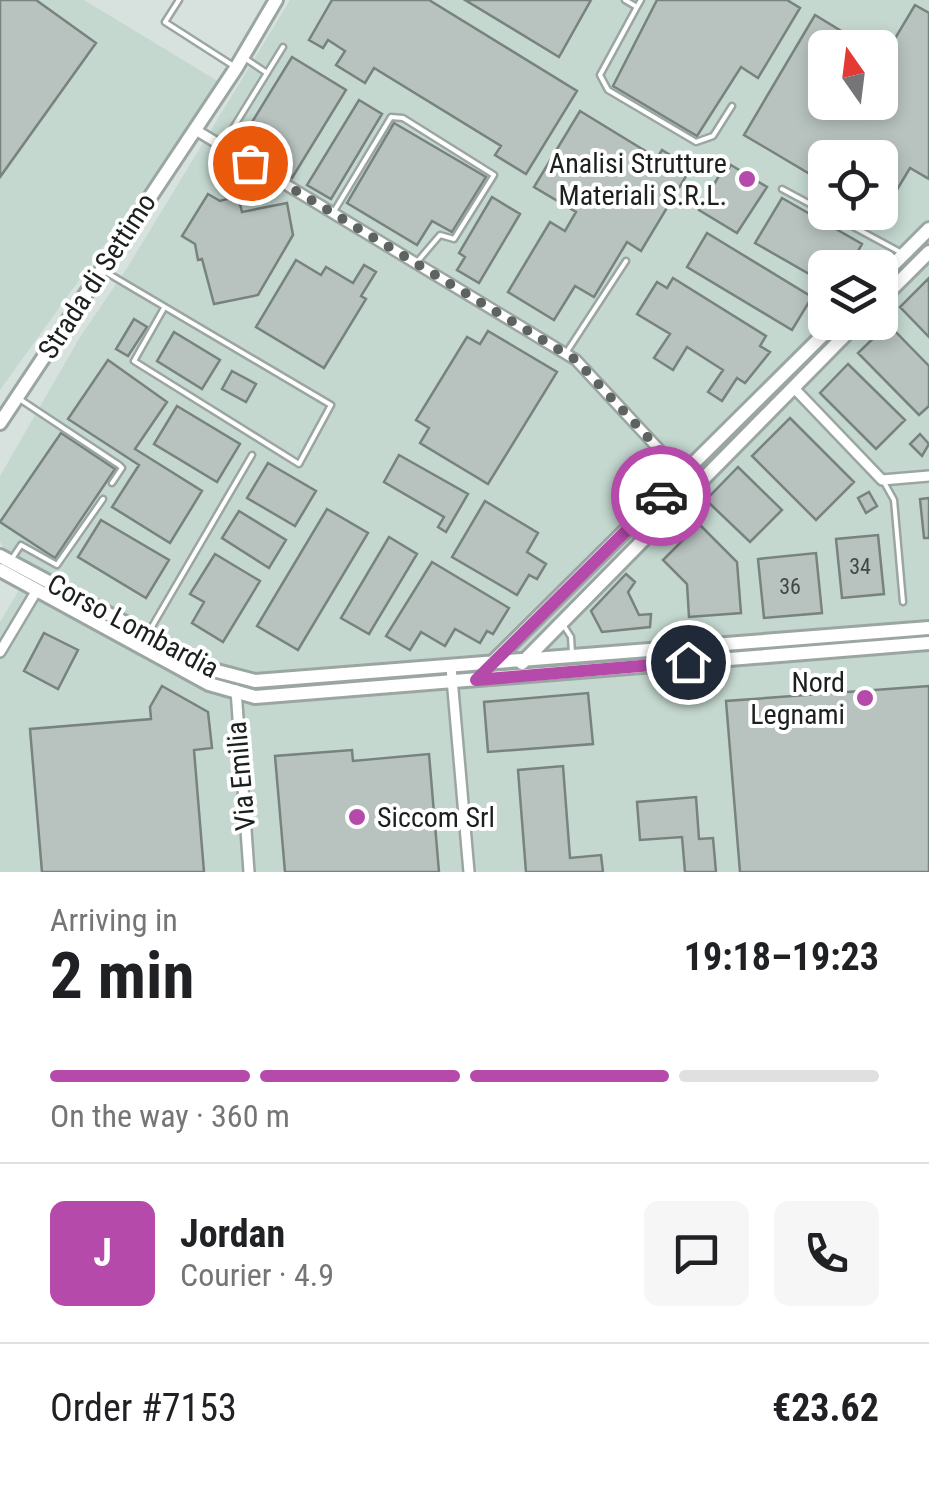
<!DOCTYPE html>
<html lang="en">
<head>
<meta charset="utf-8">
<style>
	body { margin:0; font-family:"Roboto Condensed",sans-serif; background:#f6f6f6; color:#202124; height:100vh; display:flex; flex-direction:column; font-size:38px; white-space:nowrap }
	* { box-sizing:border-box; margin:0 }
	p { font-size:32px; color:#757577 }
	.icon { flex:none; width:55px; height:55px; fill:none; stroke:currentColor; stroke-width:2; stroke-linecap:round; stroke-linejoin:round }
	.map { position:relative; height:872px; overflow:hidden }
	.panel { display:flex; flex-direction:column; background:#fff; flex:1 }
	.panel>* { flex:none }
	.needle { width:65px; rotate:346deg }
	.controls { position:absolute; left:808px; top:30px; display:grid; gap:20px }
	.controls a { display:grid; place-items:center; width:90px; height:90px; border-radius:15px; background:#fff; box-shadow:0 5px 15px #0003; font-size:50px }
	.pin { position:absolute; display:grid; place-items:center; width:85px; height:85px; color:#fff; margin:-42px; border:5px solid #fff; border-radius:50%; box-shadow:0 2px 10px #0007 }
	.courier { position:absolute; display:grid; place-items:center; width:100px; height:100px; margin:-50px; border:8px solid #b64aaa; border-radius:50%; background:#fff; color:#222; box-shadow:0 2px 12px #0007 }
	.headline em { font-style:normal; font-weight:700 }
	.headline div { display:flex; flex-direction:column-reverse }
	.headline { display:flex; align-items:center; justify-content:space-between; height:170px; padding:0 50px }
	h1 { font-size:65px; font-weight:700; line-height:75px }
	.bar { display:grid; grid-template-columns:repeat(4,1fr); gap:15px 10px; align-content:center; height:120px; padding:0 50px }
	.bar i { height:12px; border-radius:8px; background:#e0e0e0 }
	.bar .active { background:#b64aaa }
	.bar p { grid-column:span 4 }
	.line { display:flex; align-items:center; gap:25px; padding:0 50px; border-top:2px solid #e0e0e0 }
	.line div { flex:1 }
	.round { display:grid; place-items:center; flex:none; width:105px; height:105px; border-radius:15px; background:#f6f6f6 }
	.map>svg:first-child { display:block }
</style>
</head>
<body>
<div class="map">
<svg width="929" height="872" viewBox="0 0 929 872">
	<rect width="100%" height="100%" fill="#d7e2de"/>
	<path fill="#c4d8d0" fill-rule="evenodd" d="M0,0H84L221,83L0,390Z
		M290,0H929V872H0V622L19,590L0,541V476L80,337L127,268ZM825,48H880V102H825ZM825,158H880V212H825ZM825,268H880V322H825Z"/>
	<path fill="#b8c3bf" stroke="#78827e" stroke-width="2.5" d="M0,0H36L96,43L0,177Z
		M332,0H429L577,91L526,174L495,155L501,146L374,68L365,83L336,65L345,51L328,40L323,48L309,40Z
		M465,0H591L559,57Z
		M657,0H787L800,8L758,78L741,67L697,136L613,86Z
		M915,5L929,13V179L910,168L880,218V158H825V183L744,135L815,15L869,48H825V102H880V54L884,57Z
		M292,57L346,90L292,178L238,145Z
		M359,100L382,114L331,199L307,185Z
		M580,111L657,158L662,150L691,168L641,251L627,242L594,297L575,286L554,320L508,292L550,222L565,231L576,212L534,187Z
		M394,123L486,177L452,232L432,221L417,245L347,203Z
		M731,165L767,187L737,233L699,210L723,169L727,171Z
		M208,194L220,201L238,196L242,212L287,203L293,235L258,295L214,304L202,259L198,260L195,244L182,236Z
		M492,197L520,214L479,283L457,270L465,257L459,253Z
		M782,198L862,244L850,265L839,259L834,268H825V283L755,243Z
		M707,233L812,297L792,330L687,267Z
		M296,260L321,275L326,267L353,283L364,265L376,272L361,296L366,299L324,368L256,327Z
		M673,278L766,336L760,346L770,352L745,383L737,378L722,401L708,392L723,370L687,347L673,370L654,358L670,334L637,314L657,282L667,288Z
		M929,278V337L900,307Z
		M134,319L147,327L128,356L116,349Z
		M888,324L929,366V406L919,415L858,353Z
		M488,331L557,372L488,484L420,443L429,428L416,420L467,337L480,344Z
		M174,332L220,360L202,389L157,361Z
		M108,360L167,402L135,449L202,491L170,543L112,507L139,465L68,419Z
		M848,364L905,420L876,449L820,393Z
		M232,371L256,384L246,402L222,389Z
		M177,406L240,444L217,482L154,444Z
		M790,418L854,482L816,520L752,456Z
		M61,433L115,469L55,558L0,522Z
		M920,434L929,444L922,456L910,444Z
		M399,455L468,494L446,532L438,527L444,517L384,482Z
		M268,463L316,491L295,526L247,498Z
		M738,467L782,510L750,542L706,500Z
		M869,492L877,506L866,513L858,498Z
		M929,498V538H924L920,499Z
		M485,501L538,533L527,552L546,564L537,579L529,575L517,595L452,557Z
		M327,509L368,533L298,650L257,626Z
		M239,511L286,540L269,568L222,538Z
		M101,520L169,560L146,598L78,557Z
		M699,524L737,562L741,613L689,617L687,584L663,560Z
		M878,535L884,594L842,598L836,539Z
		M389,537L417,554L369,634L341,618Z
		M816,553L822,613L764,618L758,559Z
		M215,554L260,581L223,642L192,623L204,602L190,594Z
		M432,562L509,608L493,634L487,631L480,643L455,629L445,646L421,632L410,650L386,636Z
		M626,574L635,582L628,592L639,615L651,614L650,627L602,632L591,611Z
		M44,633L78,650L58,689L24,671Z
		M162,686L208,712L212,748L194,750L204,872H42L30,729L151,719L150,707Z
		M929,686V872H740L726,701Z
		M588,693L593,744L488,752L484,702Z
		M352,750L353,761L429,754L439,872H285L275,756Z
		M563,766L570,858L601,855L603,872H526L518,770Z
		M696,797L699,839L713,838L716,872H685L682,837L640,840L637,802Z"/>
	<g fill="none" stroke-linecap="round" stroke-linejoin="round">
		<defs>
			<path id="lane" d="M179,0L165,22L232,65
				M625,0L637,7L641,0
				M637,7L600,75L608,90L696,142L713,136L732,106
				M246,59L267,73
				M222,146L283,47
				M782,189L825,212
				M826,212L900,252
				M333,213L391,117L403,118L494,175L454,239L440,235L417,262
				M104,271L331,405L299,464L134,361L164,308
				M566,353L626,261
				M21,400L119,465L122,468L112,483
				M885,484L894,500L903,602
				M13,557L21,545L57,565L103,499
				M564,626L571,637L572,654
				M150,630L252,455"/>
			<path id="street" d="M194,129L576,360L694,487
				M793,387L882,480L929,476
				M0,652L37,590
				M451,667L469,872
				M236,690L249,872"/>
			<path id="secondary" d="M880,278L929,229
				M880,301L929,252
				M0,423L236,68L276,0
				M0,556L213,670L255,681L929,628
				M0,570L209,684L255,697L929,643
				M522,663L858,322
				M489,666L836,322"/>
		</defs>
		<use href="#lane" stroke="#9ba6a2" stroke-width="9"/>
		<use href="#street" stroke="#9ba6a2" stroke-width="14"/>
		<use href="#secondary" stroke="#9ba6a2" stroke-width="18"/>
		<use href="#lane" stroke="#fff" stroke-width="4"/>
		<use href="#street" stroke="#fff" stroke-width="9"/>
		<use href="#secondary" stroke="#fff" stroke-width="12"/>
	</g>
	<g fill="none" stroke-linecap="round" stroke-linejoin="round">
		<path stroke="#5d6361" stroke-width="10" stroke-dasharray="0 18" d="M250,163L576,360L682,474L661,496"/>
		<path stroke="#b64aaa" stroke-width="12" d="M661,496L476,680L688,662"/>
	</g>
	<g fill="#b64aaa" stroke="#fff" stroke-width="4">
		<circle cx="747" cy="179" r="10"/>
		<circle cx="865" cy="698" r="10"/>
		<circle cx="357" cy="817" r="10"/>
	</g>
	<g text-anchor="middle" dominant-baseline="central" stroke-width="8" stroke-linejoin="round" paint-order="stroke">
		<g font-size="22" fill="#424846">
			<text x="860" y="566">34</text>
			<text x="790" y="586">36</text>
		</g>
		<g font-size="28" fill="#1b1f1d" stroke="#fff" text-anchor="end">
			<text x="727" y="163">Analisi Strutture<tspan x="727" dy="32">Materiali S.R.L.</tspan></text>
			<text x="845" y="682">Nord<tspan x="845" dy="32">Legnami</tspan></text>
			<text x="377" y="817" text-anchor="start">Siccom Srl</text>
		</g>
		<g font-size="28" fill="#1b1f1d" stroke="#fff">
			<text transform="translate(97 276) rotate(-57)">Strada di Settimo</text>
			<text transform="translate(133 626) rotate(28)">Corso Lombardia</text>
			<text transform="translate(241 776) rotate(-95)">Via Emilia</text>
		</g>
	</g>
</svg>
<div class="controls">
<a><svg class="needle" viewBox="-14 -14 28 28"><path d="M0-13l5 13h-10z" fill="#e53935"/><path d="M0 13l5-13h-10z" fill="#757577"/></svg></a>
<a><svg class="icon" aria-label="locate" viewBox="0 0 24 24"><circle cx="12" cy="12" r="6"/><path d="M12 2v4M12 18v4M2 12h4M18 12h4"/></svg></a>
<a><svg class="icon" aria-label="layers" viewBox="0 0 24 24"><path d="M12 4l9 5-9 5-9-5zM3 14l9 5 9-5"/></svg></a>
</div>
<div class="pin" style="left:250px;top:163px;background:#ea580c"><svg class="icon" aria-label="bag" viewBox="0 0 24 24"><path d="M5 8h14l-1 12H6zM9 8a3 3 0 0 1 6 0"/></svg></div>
<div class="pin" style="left:688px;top:662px;background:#1f2937"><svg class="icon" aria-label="home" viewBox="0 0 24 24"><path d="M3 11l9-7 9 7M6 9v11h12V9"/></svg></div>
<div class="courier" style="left:661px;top:496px"><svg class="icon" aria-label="car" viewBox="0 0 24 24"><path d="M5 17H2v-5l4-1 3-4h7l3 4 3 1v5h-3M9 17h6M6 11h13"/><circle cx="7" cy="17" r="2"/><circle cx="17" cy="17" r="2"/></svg></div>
</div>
<section class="panel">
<div class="headline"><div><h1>2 min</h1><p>Arriving in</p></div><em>19:18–19:23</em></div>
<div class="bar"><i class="active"></i><i class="active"></i><i class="active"></i><i></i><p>On the way · 360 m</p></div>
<div class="line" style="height:180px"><b class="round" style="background:#b64aaa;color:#fff">J</b><div><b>Jordan</b><p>Courier · 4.9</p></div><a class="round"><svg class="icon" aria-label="chat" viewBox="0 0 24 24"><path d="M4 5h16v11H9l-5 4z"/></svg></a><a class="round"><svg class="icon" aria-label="phone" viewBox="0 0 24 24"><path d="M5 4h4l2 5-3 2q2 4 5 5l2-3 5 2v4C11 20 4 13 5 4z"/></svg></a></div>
<div class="line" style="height:130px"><div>Order #7153</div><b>€23.62</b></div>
</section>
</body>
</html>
